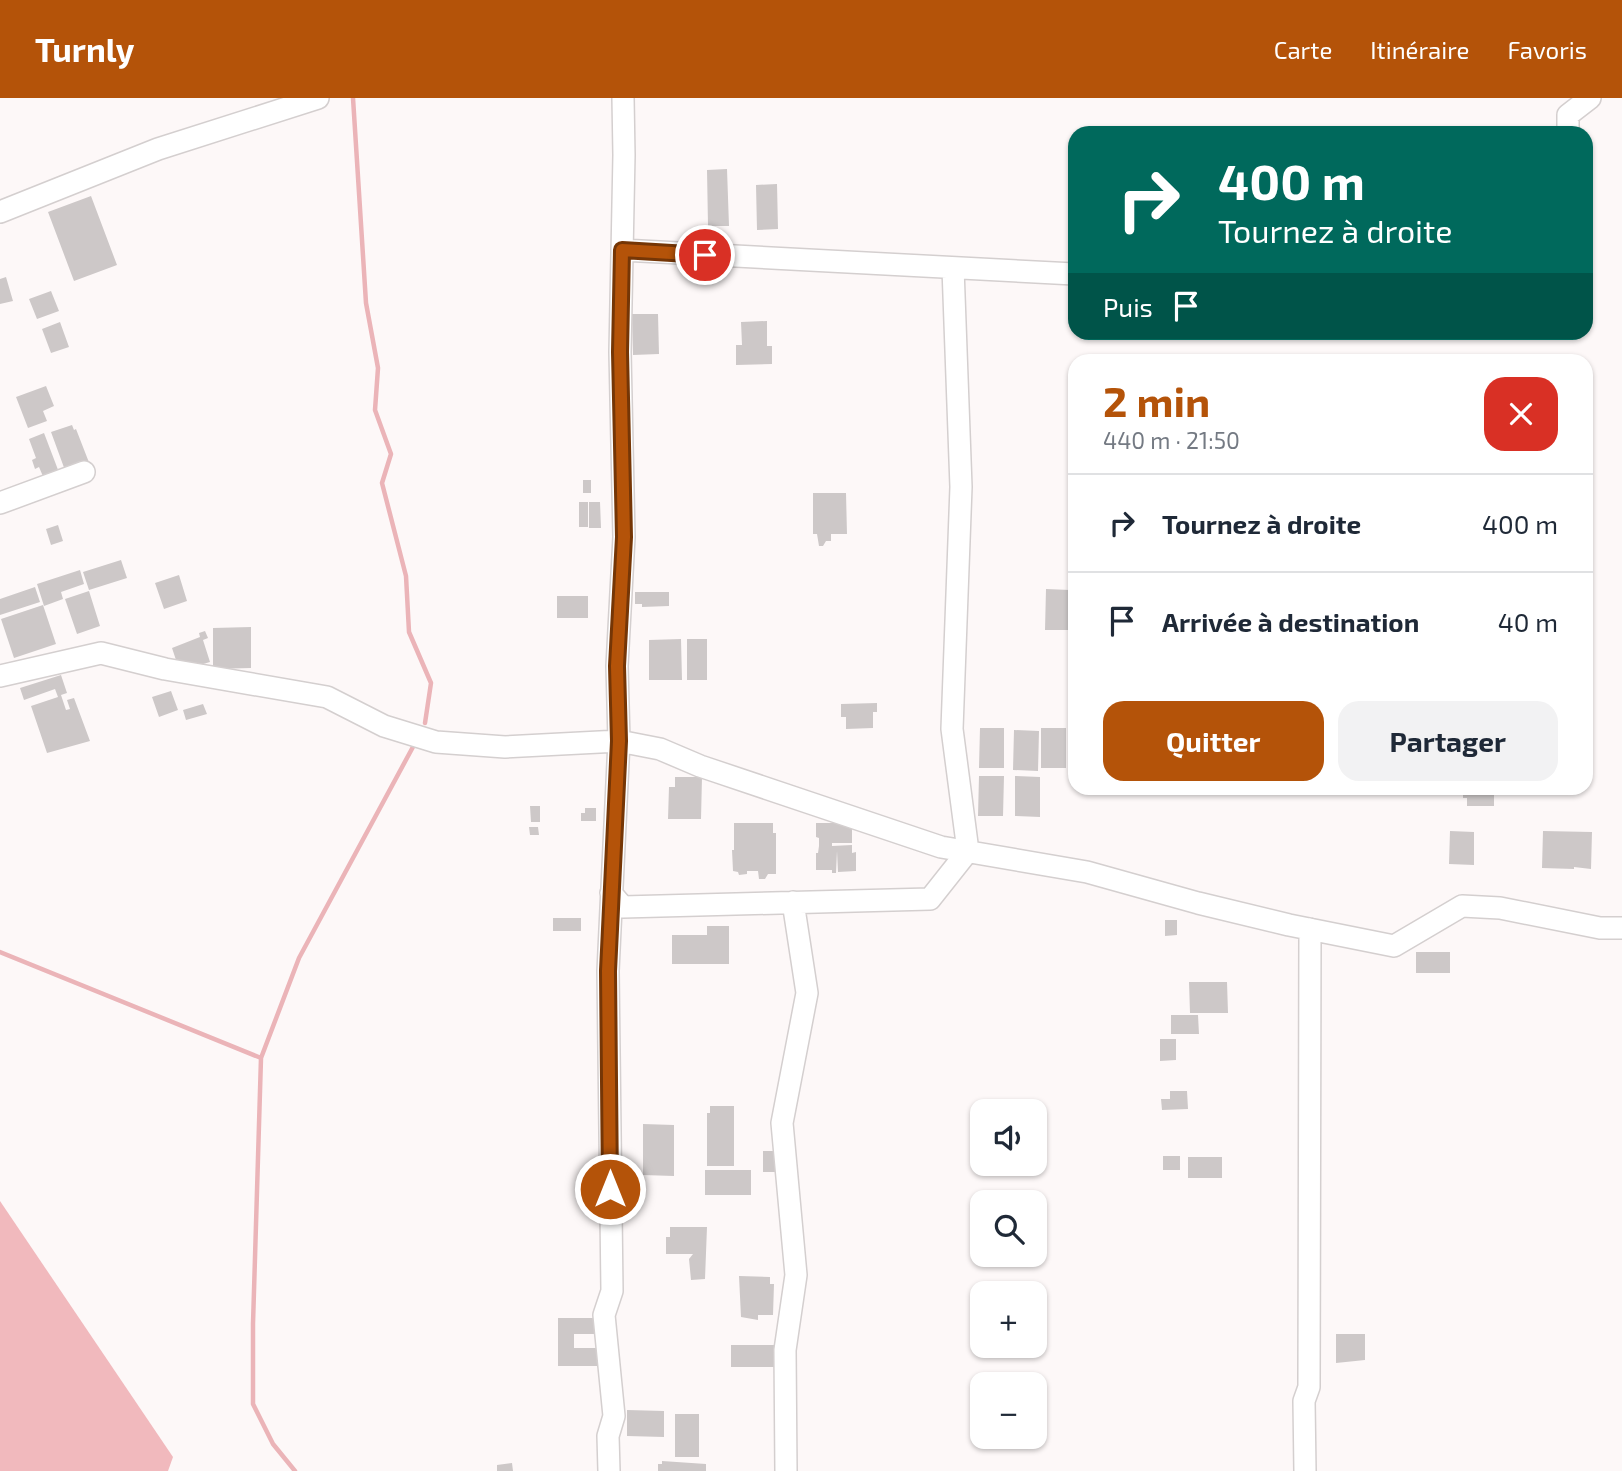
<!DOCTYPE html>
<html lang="fr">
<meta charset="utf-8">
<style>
:root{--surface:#fff;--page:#f2f2f3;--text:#1f2937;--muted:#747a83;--line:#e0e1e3;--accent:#b45309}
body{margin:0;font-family:"Exo 2",sans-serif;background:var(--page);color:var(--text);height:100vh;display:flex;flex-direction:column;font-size:26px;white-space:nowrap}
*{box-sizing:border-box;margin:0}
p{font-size:23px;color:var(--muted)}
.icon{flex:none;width:38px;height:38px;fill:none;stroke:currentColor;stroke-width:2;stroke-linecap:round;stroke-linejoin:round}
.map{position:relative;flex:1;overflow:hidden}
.sheet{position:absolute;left:1068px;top:256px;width:525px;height:441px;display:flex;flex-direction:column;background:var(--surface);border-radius:21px;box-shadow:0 2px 5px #0004}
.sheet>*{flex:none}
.guide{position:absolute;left:1068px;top:28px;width:525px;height:214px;border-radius:21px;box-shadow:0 2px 5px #0004;background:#00695c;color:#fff;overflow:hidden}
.fabs{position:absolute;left:970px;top:1001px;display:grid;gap:14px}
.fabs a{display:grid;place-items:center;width:77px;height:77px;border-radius:14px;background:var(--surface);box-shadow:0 2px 5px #0004;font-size:35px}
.pin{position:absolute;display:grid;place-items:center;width:60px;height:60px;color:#fff;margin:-30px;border:4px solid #fff;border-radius:50%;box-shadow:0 2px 7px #0007}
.me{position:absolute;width:77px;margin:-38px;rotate:0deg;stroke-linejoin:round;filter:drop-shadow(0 0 5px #0008)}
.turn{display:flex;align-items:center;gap:24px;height:147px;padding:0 35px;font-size:32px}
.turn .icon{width:91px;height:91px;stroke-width:2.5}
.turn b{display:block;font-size:49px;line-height:60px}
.then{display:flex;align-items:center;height:66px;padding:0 35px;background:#0003;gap:14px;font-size:26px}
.round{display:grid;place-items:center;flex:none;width:74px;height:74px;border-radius:21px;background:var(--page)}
.overview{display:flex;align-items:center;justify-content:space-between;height:119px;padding:0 35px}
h1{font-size:42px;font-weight:700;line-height:52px;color:var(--accent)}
.action{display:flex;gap:14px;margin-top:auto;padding:14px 35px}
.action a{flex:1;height:80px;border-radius:21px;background:var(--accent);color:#fff;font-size:28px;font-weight:700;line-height:80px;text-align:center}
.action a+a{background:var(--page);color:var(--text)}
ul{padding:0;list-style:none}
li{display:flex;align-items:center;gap:21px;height:98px;padding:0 35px;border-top:2px solid var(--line)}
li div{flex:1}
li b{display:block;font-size:26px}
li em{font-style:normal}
header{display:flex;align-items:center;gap:42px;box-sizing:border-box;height:98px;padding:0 35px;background:var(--accent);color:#fff}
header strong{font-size:33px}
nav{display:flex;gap:38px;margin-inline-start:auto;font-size:24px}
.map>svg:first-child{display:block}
.forest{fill:#f1b9bd}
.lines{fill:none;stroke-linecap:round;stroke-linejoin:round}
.stream{stroke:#ebb4b8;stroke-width:4.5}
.building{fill:#cdc8c8}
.minor-casing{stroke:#d4cfcf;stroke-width:24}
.minor{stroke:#fff;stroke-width:21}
.route-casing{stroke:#753606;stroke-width:18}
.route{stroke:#b45309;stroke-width:12}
</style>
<header>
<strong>Turnly</strong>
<nav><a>Carte</a><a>Itinéraire</a><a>Favoris</a></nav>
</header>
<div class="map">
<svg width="1622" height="1373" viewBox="0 0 1622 1373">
<rect width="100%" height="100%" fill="#fdf8f8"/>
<!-- forest -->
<path class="forest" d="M0 1103 173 1359 168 1373H0Z"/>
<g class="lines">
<!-- stream -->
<path class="stream" d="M353 0 366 205 378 270 375 312 391 356 382 385 406 478 409 534 431 585 425 625
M0 854 261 960
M295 1373 273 1346 253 1306V1226L261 960 299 860 414 647"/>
</g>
<!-- building -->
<path class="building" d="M727 71 729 128H708L707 72Z
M777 86 778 131 757 132 756 87Z
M91 98 117 167 74 183 48 114Z
M6 179 13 203 0 206V181Z
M51 193 59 213 37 221 29 201Z
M632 216H658L659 256 633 257Z
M767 223V248H772V266L736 267V247H742L741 224Z
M60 224 69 249 51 255 42 231Z
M46 288 54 308 43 313 47 323 28 330 16 299Z
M72 327 74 332 76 331 90 367 66 375 51 334Z
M44 335 60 377 45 383 39 369 35 371 32 362 36 360 29 341Z
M583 382H591V395H583Z
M813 395H846L847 436H831V443H826L823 448H819L817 436H813Z
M579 404H588V429H579Z
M589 404H600L601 430H589Z
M58 427 63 443 51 447 46 431Z
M121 462 127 480 89 492 83 474Z
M80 472 84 486 61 494 63 501 44 508 37 486Z
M179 477 187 503 164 511 155 485Z
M35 489 40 504 0 517V501Z
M1046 491 1070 492V532H1045Z
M89 493 100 528 77 536 65 501Z
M635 494H669V508L642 509V506H635Z
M557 498H588V520H557Z
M43 507 56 546 14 560 1 521Z
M251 529V570L213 571V530Z
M205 533 208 540 203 542 210 564 186 571 178 568 172 550 200 539 199 535Z
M681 541 682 582H649V542Z
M687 541H707V582H687Z
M61 577 67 595 61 597 66 612 70 611 67 602 74 600 90 643 47 655 31 608 58 599 55 591 24 602 20 590Z
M171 593 178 612 159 619 152 599Z
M877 605V614H873V630L846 631V619H841V606Z
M203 606 207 616 186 622 183 612Z
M980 630H1004V670H979Z
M1041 630H1066V670H1041Z
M1068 630H1074V670H1068Z
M1014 632 1039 633 1038 673 1013 672Z
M979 678H1004L1003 718H978Z
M1015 678 1040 679V719L1015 718Z
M675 679H702L701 721H668L669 689H675Z
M1463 690H1494V708H1467V700H1463Z
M530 708H540V724H531Z
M585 710H596V723H581V715H585Z
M734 725H773V735H776V776H768L765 781H759L758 773H747V776L739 777 738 774 733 773 732 752H734Z
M816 725H852V745H832V748L852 747V755L856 754V773L838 774 837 753 836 775H832V772H816V755H818L819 748V740L816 739Z
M529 729H538L539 737H530Z
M1450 733 1474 734V767L1449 766Z
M1543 733 1592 734 1591 771 1574 769V771L1542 770Z
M553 820H581V833H553Z
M1165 822H1177V837L1165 838Z
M707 828H729V866H672V837H707Z
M1416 854H1450V875H1416Z
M1189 884H1227L1228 915H1190Z
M1171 917H1198L1199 936H1171Z
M1160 941H1176V962L1160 963Z
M1170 993H1187L1188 1011 1162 1012 1161 1001H1170Z
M710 1008H734V1068H707V1015H710Z
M643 1026 674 1027V1078L643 1077Z
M763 1053H780L777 1074H763Z
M1163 1058H1180V1072H1163Z
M1188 1059H1222V1080H1188Z
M705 1072H751V1097H705Z
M670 1129H707L705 1181 691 1182 689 1161 693 1156H666V1139H670Z
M739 1178 770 1179V1186H774L773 1217H758V1222L741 1219Z
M558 1220H601V1236H574V1250H601V1268H558Z
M1336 1236H1365V1262L1336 1265Z
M731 1247H777V1269H731Z
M627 1312 664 1313V1339L627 1338Z
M675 1316H699V1359H675Z
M662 1363 706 1366V1373H658V1366H662Z
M512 1365 513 1373H497V1367Z"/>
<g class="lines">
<defs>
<path id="minor" d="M1568 35V17L1590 0
M0 114 158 51 318 0
M622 152 1074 176
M0 405 84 374
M0 578 101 555 165 571 327 599 384 628 436 644 505 649 619 643 660 651 700 668 941 749 1087 774 1198 805 1289 827 1394 848 1462 808 1500 810 1600 830H1622
M611 795 623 809 930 801 968 753 952 631 961 389 953 170
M609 1373 608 1338 614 1318 604 1217 612 1193 608 873 619 643 617 568 624 439 620 254 624 57 623 0
M786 1373 785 1252 796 1177 782 1025 807 895 793 804
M1305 1373 1304 1303 1309 1289 1310 831"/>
</defs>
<!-- minor casing -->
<use href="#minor" class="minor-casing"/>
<!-- minor -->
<use href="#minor" class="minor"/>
</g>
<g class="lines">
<defs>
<path id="route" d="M610 1091 608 873 619 643 617 568 624 439 620 254 622 152 705 157"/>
</defs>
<!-- route casing -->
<use href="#route" class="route-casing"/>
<!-- route -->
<use href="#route" class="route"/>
</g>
</svg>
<div class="fabs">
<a><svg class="icon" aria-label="sound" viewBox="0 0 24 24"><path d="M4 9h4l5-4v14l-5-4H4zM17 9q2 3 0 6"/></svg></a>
<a><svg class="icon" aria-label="search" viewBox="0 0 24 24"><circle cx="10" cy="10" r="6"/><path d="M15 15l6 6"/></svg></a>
<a>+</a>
<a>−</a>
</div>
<div class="pin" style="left:705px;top:157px;background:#d93025"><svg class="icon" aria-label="arrive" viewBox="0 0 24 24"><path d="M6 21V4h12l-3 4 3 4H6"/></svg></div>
<svg class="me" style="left:610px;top:1091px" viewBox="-20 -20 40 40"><circle r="17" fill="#b45309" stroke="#fff" stroke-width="3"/><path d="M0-11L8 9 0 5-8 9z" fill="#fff"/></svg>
<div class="guide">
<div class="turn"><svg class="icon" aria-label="right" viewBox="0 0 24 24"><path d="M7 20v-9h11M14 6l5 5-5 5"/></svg><div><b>400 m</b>Tournez à droite</div></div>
<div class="then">Puis<svg class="icon" aria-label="arrive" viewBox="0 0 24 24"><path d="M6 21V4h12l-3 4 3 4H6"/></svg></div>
</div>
<section class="sheet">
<div class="overview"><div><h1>2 min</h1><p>440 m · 21:50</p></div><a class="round" style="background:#d93025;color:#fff"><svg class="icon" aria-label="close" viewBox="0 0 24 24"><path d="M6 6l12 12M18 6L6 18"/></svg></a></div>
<ul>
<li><svg class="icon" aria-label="right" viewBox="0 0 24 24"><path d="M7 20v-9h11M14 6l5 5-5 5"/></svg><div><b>Tournez à droite</b></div><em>400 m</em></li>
<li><svg class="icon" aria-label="arrive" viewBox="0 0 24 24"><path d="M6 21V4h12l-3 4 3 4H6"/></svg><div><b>Arrivée à destination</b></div><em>40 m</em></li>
</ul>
<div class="action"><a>Quitter</a><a>Partager</a></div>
</section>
</div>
